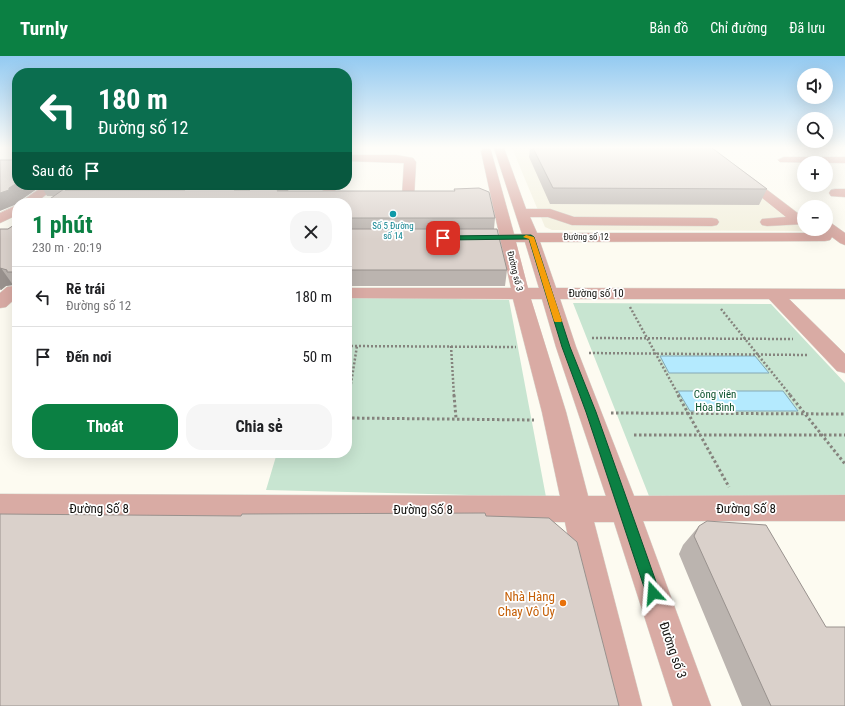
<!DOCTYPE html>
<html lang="vi">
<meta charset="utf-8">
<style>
:root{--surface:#fff;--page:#f6f6f6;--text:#202124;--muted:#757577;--line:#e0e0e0;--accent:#0b8043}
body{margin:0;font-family:"Roboto Condensed",sans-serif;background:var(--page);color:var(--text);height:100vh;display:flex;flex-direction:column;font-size:15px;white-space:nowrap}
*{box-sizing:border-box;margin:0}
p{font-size:13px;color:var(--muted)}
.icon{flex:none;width:22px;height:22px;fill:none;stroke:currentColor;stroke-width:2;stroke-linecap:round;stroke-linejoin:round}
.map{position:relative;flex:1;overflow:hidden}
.panel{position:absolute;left:12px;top:142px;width:340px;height:260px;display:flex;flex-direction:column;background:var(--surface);border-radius:16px;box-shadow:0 4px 16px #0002}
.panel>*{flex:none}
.hud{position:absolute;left:12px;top:12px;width:340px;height:122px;border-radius:16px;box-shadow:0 4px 16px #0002;background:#0b6e4f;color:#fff;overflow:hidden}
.buttons{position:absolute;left:797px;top:12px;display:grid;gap:8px}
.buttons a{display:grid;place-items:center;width:36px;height:36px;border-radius:50%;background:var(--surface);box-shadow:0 4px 16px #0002;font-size:20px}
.pin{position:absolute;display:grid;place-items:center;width:34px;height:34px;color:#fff;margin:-17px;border-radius:8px;box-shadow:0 2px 6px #0006}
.me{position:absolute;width:44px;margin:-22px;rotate:341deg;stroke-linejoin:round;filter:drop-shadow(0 0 3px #0008)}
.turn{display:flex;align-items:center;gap:14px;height:84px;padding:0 20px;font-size:18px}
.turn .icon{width:52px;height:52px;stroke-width:2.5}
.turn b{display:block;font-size:28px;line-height:34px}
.then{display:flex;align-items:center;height:38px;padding:0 20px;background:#0003;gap:8px;font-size:15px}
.round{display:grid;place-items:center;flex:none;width:42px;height:42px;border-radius:16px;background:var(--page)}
.overview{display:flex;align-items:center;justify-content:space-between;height:68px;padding:0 20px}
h1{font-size:24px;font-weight:700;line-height:30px;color:var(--accent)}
.action{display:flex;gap:8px;margin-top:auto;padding:8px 20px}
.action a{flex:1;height:46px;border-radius:16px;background:var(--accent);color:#fff;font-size:16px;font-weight:700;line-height:46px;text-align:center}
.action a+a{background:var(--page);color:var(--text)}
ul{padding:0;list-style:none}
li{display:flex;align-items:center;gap:12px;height:60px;padding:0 20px;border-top:1px solid var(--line)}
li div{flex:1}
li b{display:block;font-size:15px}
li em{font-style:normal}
header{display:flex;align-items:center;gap:24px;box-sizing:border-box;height:56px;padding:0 20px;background:var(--accent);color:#fff}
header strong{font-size:19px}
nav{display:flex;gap:22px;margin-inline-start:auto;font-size:14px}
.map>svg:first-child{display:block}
.built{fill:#f3f0de}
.green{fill:#c8e5d1}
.water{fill:#b4eafe;stroke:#84a9b6}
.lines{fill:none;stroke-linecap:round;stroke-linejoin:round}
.minor-casing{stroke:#d8d6cd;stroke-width:1}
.path-far1{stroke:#85837d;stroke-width:2.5;stroke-dasharray:2 2;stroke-linecap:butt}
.path{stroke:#85837d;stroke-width:3;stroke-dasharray:2.5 2.5;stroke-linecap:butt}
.minor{fill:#d9aba4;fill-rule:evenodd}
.wall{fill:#bbb4af}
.shaded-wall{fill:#99928e}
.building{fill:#dad1cb;stroke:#99928e}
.route{fill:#0b8043;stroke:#07532c}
.slow{fill:#f59e0b}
.culture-dot{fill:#0f9aa8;stroke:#fff;stroke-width:1.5}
.food-dot{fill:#e8710a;stroke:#fff;stroke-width:1.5}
.labels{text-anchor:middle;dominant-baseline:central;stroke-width:3.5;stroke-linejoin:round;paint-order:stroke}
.far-culture-label{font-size:9px;fill:#0d838f;stroke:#fff}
.far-street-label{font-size:9px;fill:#13120f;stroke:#fff}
.street-label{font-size:11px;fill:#13120f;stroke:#fff}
.park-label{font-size:11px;fill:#0b522d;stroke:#fff}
.near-street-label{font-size:13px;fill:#13120f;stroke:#fff}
.near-food-label{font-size:13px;fill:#c56008;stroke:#fff;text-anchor:end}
</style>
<header>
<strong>Turnly</strong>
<nav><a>Bản đồ</a><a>Chỉ đường</a><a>Đã lưu</a></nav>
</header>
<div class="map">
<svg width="845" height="650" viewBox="0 0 845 650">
<rect width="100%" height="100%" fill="#fdfbf1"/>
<!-- built -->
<path class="built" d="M512 92H712L804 161V173H820L823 175 552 174 545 171Z"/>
<!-- green -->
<path class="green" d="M347 241 509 244 546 441 266 434 277 397H347Z
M573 247 771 248 845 327V442L649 440Z"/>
<!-- water -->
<path class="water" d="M660 300H755L769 317H669Z
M678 335H783L798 355H690Z"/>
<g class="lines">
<defs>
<path id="minor" d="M484 92 490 93 491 95 514 178H522L494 92H504L526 153H550L574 161 712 162 717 163 719 166 717 169 712 170 572 169 548 161H530L537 177H826L821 173H826V166L831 167 845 177V189L840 187 832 181 830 184 825 185 540 186 556 232 845 233V243H789L845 298V317L837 315 769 243H560L576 291 634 440 845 439V465H643L711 650H673L614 466H594L642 650H604L565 466 0 464V438L560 440 542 356 513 243 347 242V232H511L481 95ZM516 186H525L539 232H528ZM531 243H542L556 291 606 440H588L566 356Z
M700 92H712L804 162V168L767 170 762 169 760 166 762 163 786 161Z
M347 99H396L413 102 416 106 414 141 413 144H403L402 141 404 107 347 105Z
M784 101H845V107L780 106 778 104Z
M45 129H59L35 147H19Z
M325 129H337L332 144H322L321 141Z
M835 133H845V141L831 140 829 137 831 134Z
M17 149V159L0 167V157Z
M13 230 17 231V241L6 251 0 252V237L7 231Z"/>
</defs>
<!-- minor casing -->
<use href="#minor" class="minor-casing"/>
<!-- path-far1 -->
<path class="path-far1" d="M630 251 679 340
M721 253 791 340
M592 282 793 283
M347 290 516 291
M451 290 454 340
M589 297 808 299
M349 340 357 290"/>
<!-- path -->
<path class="path" d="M454 339 456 362
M678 339 729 431
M790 339 845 408
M347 351 349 339
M611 357 845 358
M347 362 534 364
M634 379H845"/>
<!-- minor -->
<use href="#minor" class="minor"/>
</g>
<!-- wall -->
<path class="wall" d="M530 92H712L767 133 759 149 550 148 529 101Z
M17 129H246L247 133 246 134 289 133 288 135H454V133L495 162 494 173 507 214 505 230H347V147L47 140 41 130 18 146Z
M17 167V231L16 230 13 229 6 230 1 234H0V173H8Z
M166 397H244L243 400H168Z
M699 470 826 571 845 650H742L679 498 683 489Z"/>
<!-- shaded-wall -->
<path class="shaded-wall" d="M17 127V129H40L41 130 18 146V147H17V148L0 155V137Z
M235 129H246L247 133 237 146 233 132Z
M281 129H289V133L281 147 277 135Z
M0 212H1L13 229 6 230 1 234 0 232Z"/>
<!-- building -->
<path class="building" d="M533 92H712L767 133 553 132Z
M0 104H17V127L9 132V134L0 137Z
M188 129H235L233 132 234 134H250L253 129H281L277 135H455L454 133 479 132 489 136 495 162H347V147H44L64 133 65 134H185Z
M17 167V216H7V214L0 212V173H8Z
M347 173H497L507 214H347Z
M485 457 486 460 549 462 577 486 619 650H0V458L241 460 242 458Z
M707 465 766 469 826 571H845V650H771L694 480 699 470Z"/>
<!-- sky -->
<linearGradient id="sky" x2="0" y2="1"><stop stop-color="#93caf1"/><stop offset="0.5" stop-color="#fefdf9"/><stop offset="1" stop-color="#fefdf9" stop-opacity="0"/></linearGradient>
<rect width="845" height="183" fill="url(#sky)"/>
<!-- route -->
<path class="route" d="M531 179 534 181 570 291 596 356 660 537 658 541 653 543 648 541 646 537 586 356 562 291 529 183 443 184 440 182 443 180Z"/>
<!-- slow -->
<path class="slow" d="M526 179 534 181 562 265 561 266H555L554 265 529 183 523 181Z"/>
<!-- markers -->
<circle class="culture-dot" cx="393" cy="158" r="4"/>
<circle class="food-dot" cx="563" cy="547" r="4"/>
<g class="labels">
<!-- far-culture labels -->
<g class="far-culture-label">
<text x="393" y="170">Số 5 Đường<tspan x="393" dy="10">số 14</tspan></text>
</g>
<!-- far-street labels -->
<g class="far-street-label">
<text x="586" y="181">Đường số 12</text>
<text transform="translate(515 215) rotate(76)">Đường số 3</text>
</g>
<!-- street labels -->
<g class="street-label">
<text x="596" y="237">Đường số 10</text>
</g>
<!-- park labels -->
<g class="park-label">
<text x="715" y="338">Công viên<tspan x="715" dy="13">Hòa Bình</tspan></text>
</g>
<!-- near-street labels -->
<g class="near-street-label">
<text x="99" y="452">Đường Số 8</text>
<text x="746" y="452">Đường Số 8</text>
<text x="423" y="453">Đường Số 8</text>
<text transform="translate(673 594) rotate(71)">Đường số 3</text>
</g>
<!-- near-food labels -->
<g class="near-food-label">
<text x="555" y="540">Nhà Hàng<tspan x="555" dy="15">Chay Vô Úy</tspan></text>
</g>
</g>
</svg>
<div class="buttons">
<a><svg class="icon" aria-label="sound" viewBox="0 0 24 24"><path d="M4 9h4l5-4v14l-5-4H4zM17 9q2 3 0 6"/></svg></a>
<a><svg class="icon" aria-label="search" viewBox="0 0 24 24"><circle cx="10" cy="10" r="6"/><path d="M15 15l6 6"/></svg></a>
<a>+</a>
<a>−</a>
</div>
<div class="pin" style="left:443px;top:182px;background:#d93025"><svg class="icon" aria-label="arrive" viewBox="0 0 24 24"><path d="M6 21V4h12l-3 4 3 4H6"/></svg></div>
<svg class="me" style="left:653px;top:537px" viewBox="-20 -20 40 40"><path d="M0-17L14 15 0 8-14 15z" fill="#0b8043" stroke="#fff" stroke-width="4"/></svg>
<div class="hud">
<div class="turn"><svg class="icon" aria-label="left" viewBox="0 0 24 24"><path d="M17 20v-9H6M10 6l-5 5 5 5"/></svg><div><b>180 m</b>Đường số 12</div></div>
<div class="then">Sau đó<svg class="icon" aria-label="arrive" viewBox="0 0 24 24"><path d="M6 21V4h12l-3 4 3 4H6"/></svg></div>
</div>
<section class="panel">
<div class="overview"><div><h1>1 phút</h1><p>230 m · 20:19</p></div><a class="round"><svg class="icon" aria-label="close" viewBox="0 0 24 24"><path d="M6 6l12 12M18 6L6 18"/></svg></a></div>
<ul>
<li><svg class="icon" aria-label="left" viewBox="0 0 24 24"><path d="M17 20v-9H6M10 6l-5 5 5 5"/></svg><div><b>Rẽ trái</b><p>Đường số 12</p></div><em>180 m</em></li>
<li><svg class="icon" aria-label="arrive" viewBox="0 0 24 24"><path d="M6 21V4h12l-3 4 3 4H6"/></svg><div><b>Đến nơi</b></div><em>50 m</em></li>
</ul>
<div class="action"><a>Thoát</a><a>Chia sẻ</a></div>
</section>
</div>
